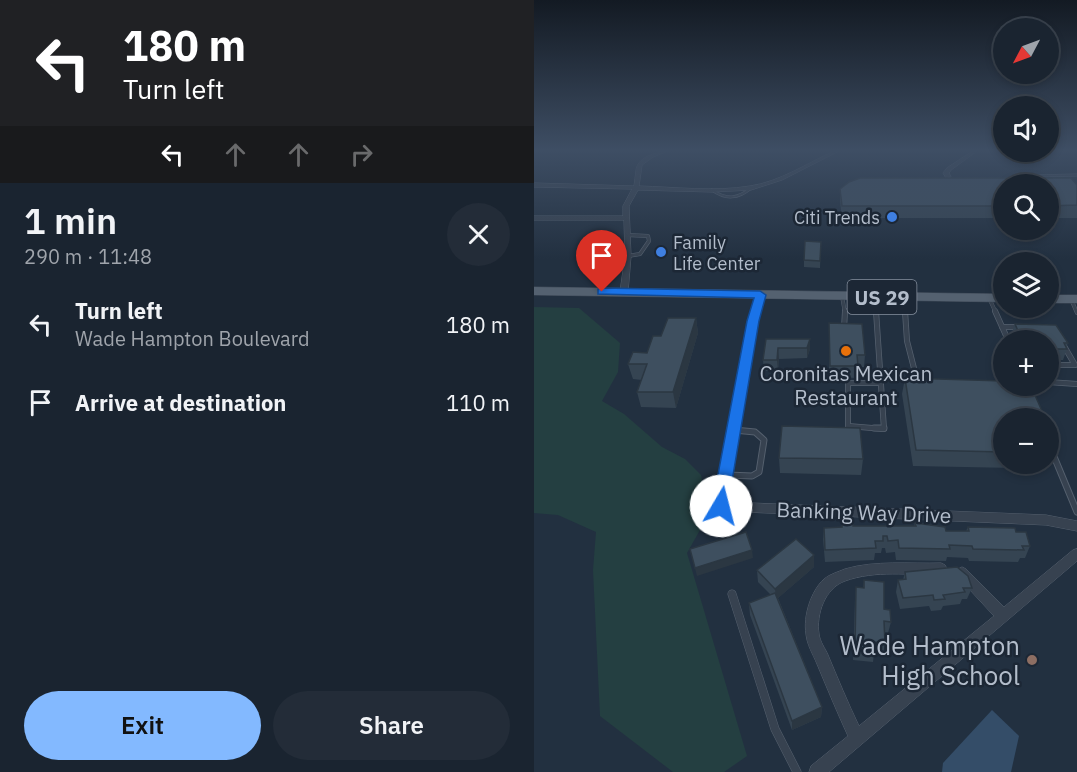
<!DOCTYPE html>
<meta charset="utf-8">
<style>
:root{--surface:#1a2430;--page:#232c38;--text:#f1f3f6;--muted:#9fa4ab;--line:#38414c;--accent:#83b9ff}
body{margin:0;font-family:"IBM Plex Sans",sans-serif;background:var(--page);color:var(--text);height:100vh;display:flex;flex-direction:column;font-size:22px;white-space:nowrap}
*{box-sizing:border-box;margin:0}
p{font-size:20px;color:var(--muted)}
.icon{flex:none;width:33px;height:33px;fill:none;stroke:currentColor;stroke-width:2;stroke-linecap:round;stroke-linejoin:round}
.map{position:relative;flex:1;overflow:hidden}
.side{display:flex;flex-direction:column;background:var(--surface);width:534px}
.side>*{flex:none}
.guide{background:#202124;color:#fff;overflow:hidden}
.needle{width:39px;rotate:229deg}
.buttons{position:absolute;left:459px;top:18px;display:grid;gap:12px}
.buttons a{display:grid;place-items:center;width:66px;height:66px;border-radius:50%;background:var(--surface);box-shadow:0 3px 9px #0003,0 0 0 2px var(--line);font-size:30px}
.pin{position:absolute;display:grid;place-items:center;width:51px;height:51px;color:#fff;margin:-62px -26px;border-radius:50% 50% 50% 0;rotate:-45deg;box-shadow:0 0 6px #0007}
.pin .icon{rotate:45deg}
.me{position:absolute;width:66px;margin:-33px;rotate:8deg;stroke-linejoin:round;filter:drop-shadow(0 0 4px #0008)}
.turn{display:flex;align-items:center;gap:21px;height:126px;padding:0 24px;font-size:27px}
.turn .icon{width:78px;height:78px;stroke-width:2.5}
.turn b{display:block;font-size:42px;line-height:51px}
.lanes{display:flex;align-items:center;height:57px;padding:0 24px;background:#0003;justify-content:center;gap:30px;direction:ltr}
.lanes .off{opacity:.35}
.round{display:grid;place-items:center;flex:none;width:63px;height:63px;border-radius:32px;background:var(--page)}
.headline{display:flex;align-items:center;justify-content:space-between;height:102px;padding:0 24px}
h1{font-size:36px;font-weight:600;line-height:45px}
.action{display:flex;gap:12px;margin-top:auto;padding:12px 24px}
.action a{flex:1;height:69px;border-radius:36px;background:var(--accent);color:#111;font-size:24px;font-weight:600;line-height:69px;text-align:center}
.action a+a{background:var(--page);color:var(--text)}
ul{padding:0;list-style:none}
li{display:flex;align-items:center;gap:18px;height:78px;padding:0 24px}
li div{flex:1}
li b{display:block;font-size:22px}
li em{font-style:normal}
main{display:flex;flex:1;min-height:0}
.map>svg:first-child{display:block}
.green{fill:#243f41}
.water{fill:#344d68}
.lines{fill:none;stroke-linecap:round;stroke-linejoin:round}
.service-far4-casing{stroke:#55606e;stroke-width:3}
.service-far3-casing{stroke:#55606e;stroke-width:4}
.service-far2-casing{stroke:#55606e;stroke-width:6}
.service-far1-casing{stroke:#55606e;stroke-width:7}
.service-casing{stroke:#55606e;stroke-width:9}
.minor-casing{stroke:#55606e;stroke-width:1}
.primary-casing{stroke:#404b59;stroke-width:1}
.service-far4{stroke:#374250;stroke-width:2}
.service-far3{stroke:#374250;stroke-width:3}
.service-far2{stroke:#374250;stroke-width:4.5}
.service-far1{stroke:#374250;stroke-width:5}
.service{stroke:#374250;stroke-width:8}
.minor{fill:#374250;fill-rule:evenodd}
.primary{fill:#546170;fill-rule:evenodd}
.wall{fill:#354452}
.shaded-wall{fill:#2b3742}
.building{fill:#3e4f5f;stroke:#2b3742;stroke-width:1.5}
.route{fill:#1a73e8;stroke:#114b97;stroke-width:1.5}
.shop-dot{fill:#3f7fe0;stroke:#1c2735;stroke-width:2}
.food-dot{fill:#e8710a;stroke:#1c2735;stroke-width:2}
.education-dot{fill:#8d6e63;stroke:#1c2735;stroke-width:2}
.labels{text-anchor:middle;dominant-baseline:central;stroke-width:5;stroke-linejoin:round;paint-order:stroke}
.far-poi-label{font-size:18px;fill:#b3bdcb;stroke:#1c2735;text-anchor:end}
.shield{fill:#1c2735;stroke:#86909e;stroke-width:1.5}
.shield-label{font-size:20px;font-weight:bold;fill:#b3bdcb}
.poi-label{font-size:21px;fill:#b3bdcb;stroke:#1c2735}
.street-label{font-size:21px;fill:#b3bdcb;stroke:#1c2735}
.near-poi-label{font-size:26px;fill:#b3bdcb;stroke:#1c2735;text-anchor:end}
</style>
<main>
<section class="side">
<div class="guide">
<div class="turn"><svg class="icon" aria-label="left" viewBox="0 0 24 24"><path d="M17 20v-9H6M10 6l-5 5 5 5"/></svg><div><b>180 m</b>Turn left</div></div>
<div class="lanes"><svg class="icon" aria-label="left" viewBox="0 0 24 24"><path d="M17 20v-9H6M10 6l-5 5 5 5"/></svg><svg class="icon off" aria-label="ahead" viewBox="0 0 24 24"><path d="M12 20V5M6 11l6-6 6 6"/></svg><svg class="icon off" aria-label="ahead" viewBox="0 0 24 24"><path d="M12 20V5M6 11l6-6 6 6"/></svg><svg class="icon off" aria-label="right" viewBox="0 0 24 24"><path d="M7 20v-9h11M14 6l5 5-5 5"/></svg></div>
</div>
<div class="headline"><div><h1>1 min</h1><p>290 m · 11:48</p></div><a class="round"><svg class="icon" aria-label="close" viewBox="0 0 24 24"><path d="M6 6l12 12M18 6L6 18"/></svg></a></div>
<ul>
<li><svg class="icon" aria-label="left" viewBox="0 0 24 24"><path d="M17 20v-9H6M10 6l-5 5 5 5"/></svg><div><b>Turn left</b><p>Wade Hampton Boulevard</p></div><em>180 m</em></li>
<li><svg class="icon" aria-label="arrive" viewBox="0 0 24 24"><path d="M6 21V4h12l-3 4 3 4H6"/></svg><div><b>Arrive at destination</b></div><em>110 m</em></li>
</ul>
<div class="action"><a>Exit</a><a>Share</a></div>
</section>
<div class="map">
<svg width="543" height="772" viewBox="0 0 543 772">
<rect width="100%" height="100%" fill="#223040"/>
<!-- green -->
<path class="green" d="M0 307 45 308 86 343 84 372 68 401 90 414 128 447 151 459 167 475 175 514 153 553 213 756 190 772H139L66 716 59 570 62 532 24 515 0 513Z"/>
<!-- water -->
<path class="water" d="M458 710 485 736 477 772H408L409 763Z"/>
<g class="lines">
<defs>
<path id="service-far4" d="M503 179 498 176 543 175
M178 190C192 200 204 199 217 188"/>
<path id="service-far3" d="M93 235 114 236 115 241 106 254 94 256
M308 296 311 313
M341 296 342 313
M370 297 371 313
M455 298 462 313
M537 299 543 313"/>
<path id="service-far2" d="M342 311 350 429 314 426V383H346
M371 311 373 341 384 384
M461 311 474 340
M468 327H485
M310 329 311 311
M514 365H541L530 346
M514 382 543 384"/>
<path id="service-far1" d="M340 428H350
M514 442 543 512
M194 475 218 476 225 472 230 440 221 432 200 430"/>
<path id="service" d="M198 594 241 729 263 772"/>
<path id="minor" d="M129 151H134L119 157 108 165 105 186C141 187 181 192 216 186 245 182 274 163 300 151H305L248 180 217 190 178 192 104 190 95 206 97 256 94 292 90 294H87L86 292 91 256 90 220H0V216H89V206L98 189 0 187V183L100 186C101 181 101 176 102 171 103 158 118 154 129 151Z
M439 151H443L417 170 415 173 417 177 412 178 409 173 413 168Z
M223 293H226L230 295 223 321 193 502 512 515 543 521V531L512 525 187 511 183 509 181 506 215 321Z
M543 549V561L295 772H275L277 766 314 736C303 712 293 688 283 664 279 654 273 645 272 634 269 616 277 591 290 579 296 574 304 572 311 569 341 560 376 564 407 563L411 565 413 569 411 573 407 575C376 575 341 570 311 581 291 588 282 614 285 634 286 642 291 648 294 655 304 679 314 703 325 726L460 616 424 577 422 573 424 569 428 567 432 569 470 607 539 550Z"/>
<path id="primary" d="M0 287 470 294V302L0 295Z
M514 295H543V303H514Z"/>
</defs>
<!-- service-far4 casing -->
<use href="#service-far4" class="service-far4-casing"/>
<!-- service-far3 casing -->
<use href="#service-far3" class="service-far3-casing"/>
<!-- service-far2 casing -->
<use href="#service-far2" class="service-far2-casing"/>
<!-- service-far1 casing -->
<use href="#service-far1" class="service-far1-casing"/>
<!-- service casing -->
<use href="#service" class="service-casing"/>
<!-- minor casing -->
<use href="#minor" class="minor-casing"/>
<!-- primary casing -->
<use href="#primary" class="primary-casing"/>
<!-- service-far4 -->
<use href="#service-far4" class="service-far4"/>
<!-- service-far3 -->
<use href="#service-far3" class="service-far3"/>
<!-- service-far2 -->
<use href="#service-far2" class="service-far2"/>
<!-- service-far1 -->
<use href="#service-far1" class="service-far1"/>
<!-- service -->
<use href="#service" class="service"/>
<!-- minor -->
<use href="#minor" class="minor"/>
<!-- primary -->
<use href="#primary" class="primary"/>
</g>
<!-- wall -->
<path class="wall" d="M326 178H537L543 185V218H514V184H470V218H308L306 201V189L315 182Z
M287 242 286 268 270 267V260Z
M162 318 164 333 142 408 107 407 103 392 108 380 99 379 94 364 113 353 127 336Z
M295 323 331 355 330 367H324L323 378 295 377Z
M481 324 534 343 532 347 533 349 529 360H516L514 357V340H480L477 335Z
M232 339H276V349L273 358 245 359 244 371H230L229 360Z
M371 378 470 418V464H483L481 468 379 466 368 394Z
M245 458 329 459 327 475 246 473Z
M381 523 412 531H432L434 527 482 532 496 546 491 558H486L484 562 435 561 434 558 413 557 412 561 362 560 361 552 352 553 351 548H348L347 553H341L340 560 291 562 289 539 290 528 308 527V524L319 526H380Z
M280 555V567L244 598 288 707 287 717 258 730 216 615 215 603 237 595 224 582 223 570Z
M371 572 438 588 433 599H428L426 604 409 606 407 610 397 611 395 606 366 609 362 592 364 580H369Z
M330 580 350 609 357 622 354 633 351 632V643L349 654 340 653 339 662 319 660 321 598 322 587 329 588Z"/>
<!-- shaded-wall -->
<path class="shaded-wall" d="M162 318 164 333 142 408 139 392Z
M276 339V349L273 358V348Z
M244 348 245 359 244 371 243 360Z
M218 550 219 558 163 576 161 568Z
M280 555V567L242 600 241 589Z
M288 707 287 717 258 730V721Z"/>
<!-- building -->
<path class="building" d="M326 178H537L543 185V205L514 206V184H470V206H308L306 189 315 182Z
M271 241 287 242 286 261 270 260Z
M134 318H162L139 392H103L113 364H94L99 352 113 353 119 336H127Z
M295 323 328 324 331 355H323L324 366H296Z
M481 324 522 325 534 343H530L533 349H520L518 343H514V340H488Z
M232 339H276L273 348H244L243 360H229Z
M371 378 470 381V386H497L511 418H470V452L382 450Z
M248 426 326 428 329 459 245 458Z
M319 523V526H382L381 523 411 527 412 531H435L434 527 481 528 482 532H492L496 546H488L490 550 439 549 438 546 415 545 416 549 365 548 364 540 354 541 353 536H349V541H341L342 548 291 550 290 528 308 527V524Z
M212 532 218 550 161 568 156 549Z
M262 539 280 555 241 589 223 570Z
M423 567 434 576 438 588H429L431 592 409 595 411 599 400 600 399 595 369 598 364 580 372 579 371 572Z
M330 580 350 582V609L356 610 357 622 350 621 351 643 341 642V651L321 649 322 587 330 588Z
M241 593 288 707 258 721 215 603Z"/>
<!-- sky -->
<linearGradient id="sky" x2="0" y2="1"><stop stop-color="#131a23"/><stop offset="0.58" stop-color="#3e4e64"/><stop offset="1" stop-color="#3e4e64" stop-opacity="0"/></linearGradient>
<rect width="543" height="259" fill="url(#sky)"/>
<!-- route -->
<path class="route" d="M68 288 226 291 232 295 225 321 193 511 187 513 181 511 178 506 213 321 220 298 64 294V289Z"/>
<!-- markers -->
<g class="shop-dot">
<circle cx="358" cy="217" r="6"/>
<circle cx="127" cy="252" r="6"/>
</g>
<circle class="food-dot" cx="312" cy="351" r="6"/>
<circle class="education-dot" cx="498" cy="660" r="6"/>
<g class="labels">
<!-- far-poi labels -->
<g class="far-poi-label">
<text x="346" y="217">Citi Trends</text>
<text x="139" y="242" text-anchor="start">Family<tspan x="139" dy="21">Life Center</tspan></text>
</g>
<!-- shield labels -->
<rect class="shield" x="313.5" y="280" width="69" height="34" rx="4.5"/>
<g class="shield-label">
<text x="348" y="297">US 29</text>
</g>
<!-- poi labels -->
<g class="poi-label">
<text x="312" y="373">Coronitas Mexican<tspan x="312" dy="24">Restaurant</tspan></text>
</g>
<!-- street labels -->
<g class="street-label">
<text transform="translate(330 512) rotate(2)">Banking Way Drive</text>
</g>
<!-- near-poi labels -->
<g class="near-poi-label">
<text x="486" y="645">Wade Hampton<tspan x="486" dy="30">High School</tspan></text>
</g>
</g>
</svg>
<div class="buttons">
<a><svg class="needle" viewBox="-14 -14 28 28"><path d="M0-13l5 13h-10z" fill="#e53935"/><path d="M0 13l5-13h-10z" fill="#9fa4ab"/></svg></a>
<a><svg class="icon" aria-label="sound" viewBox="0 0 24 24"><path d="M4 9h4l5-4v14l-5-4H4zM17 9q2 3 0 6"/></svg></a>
<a><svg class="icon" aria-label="search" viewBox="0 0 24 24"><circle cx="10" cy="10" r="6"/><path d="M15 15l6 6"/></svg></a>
<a><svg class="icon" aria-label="layers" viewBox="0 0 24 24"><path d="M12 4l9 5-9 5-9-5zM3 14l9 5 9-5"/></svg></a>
<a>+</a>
<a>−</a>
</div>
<div class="pin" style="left:68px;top:292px;background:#d93025"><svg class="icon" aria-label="arrive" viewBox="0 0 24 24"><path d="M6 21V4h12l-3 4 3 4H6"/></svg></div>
<svg class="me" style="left:187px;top:506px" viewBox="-20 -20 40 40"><circle r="19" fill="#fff"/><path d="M0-13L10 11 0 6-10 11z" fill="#1a73e8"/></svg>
</div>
</main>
